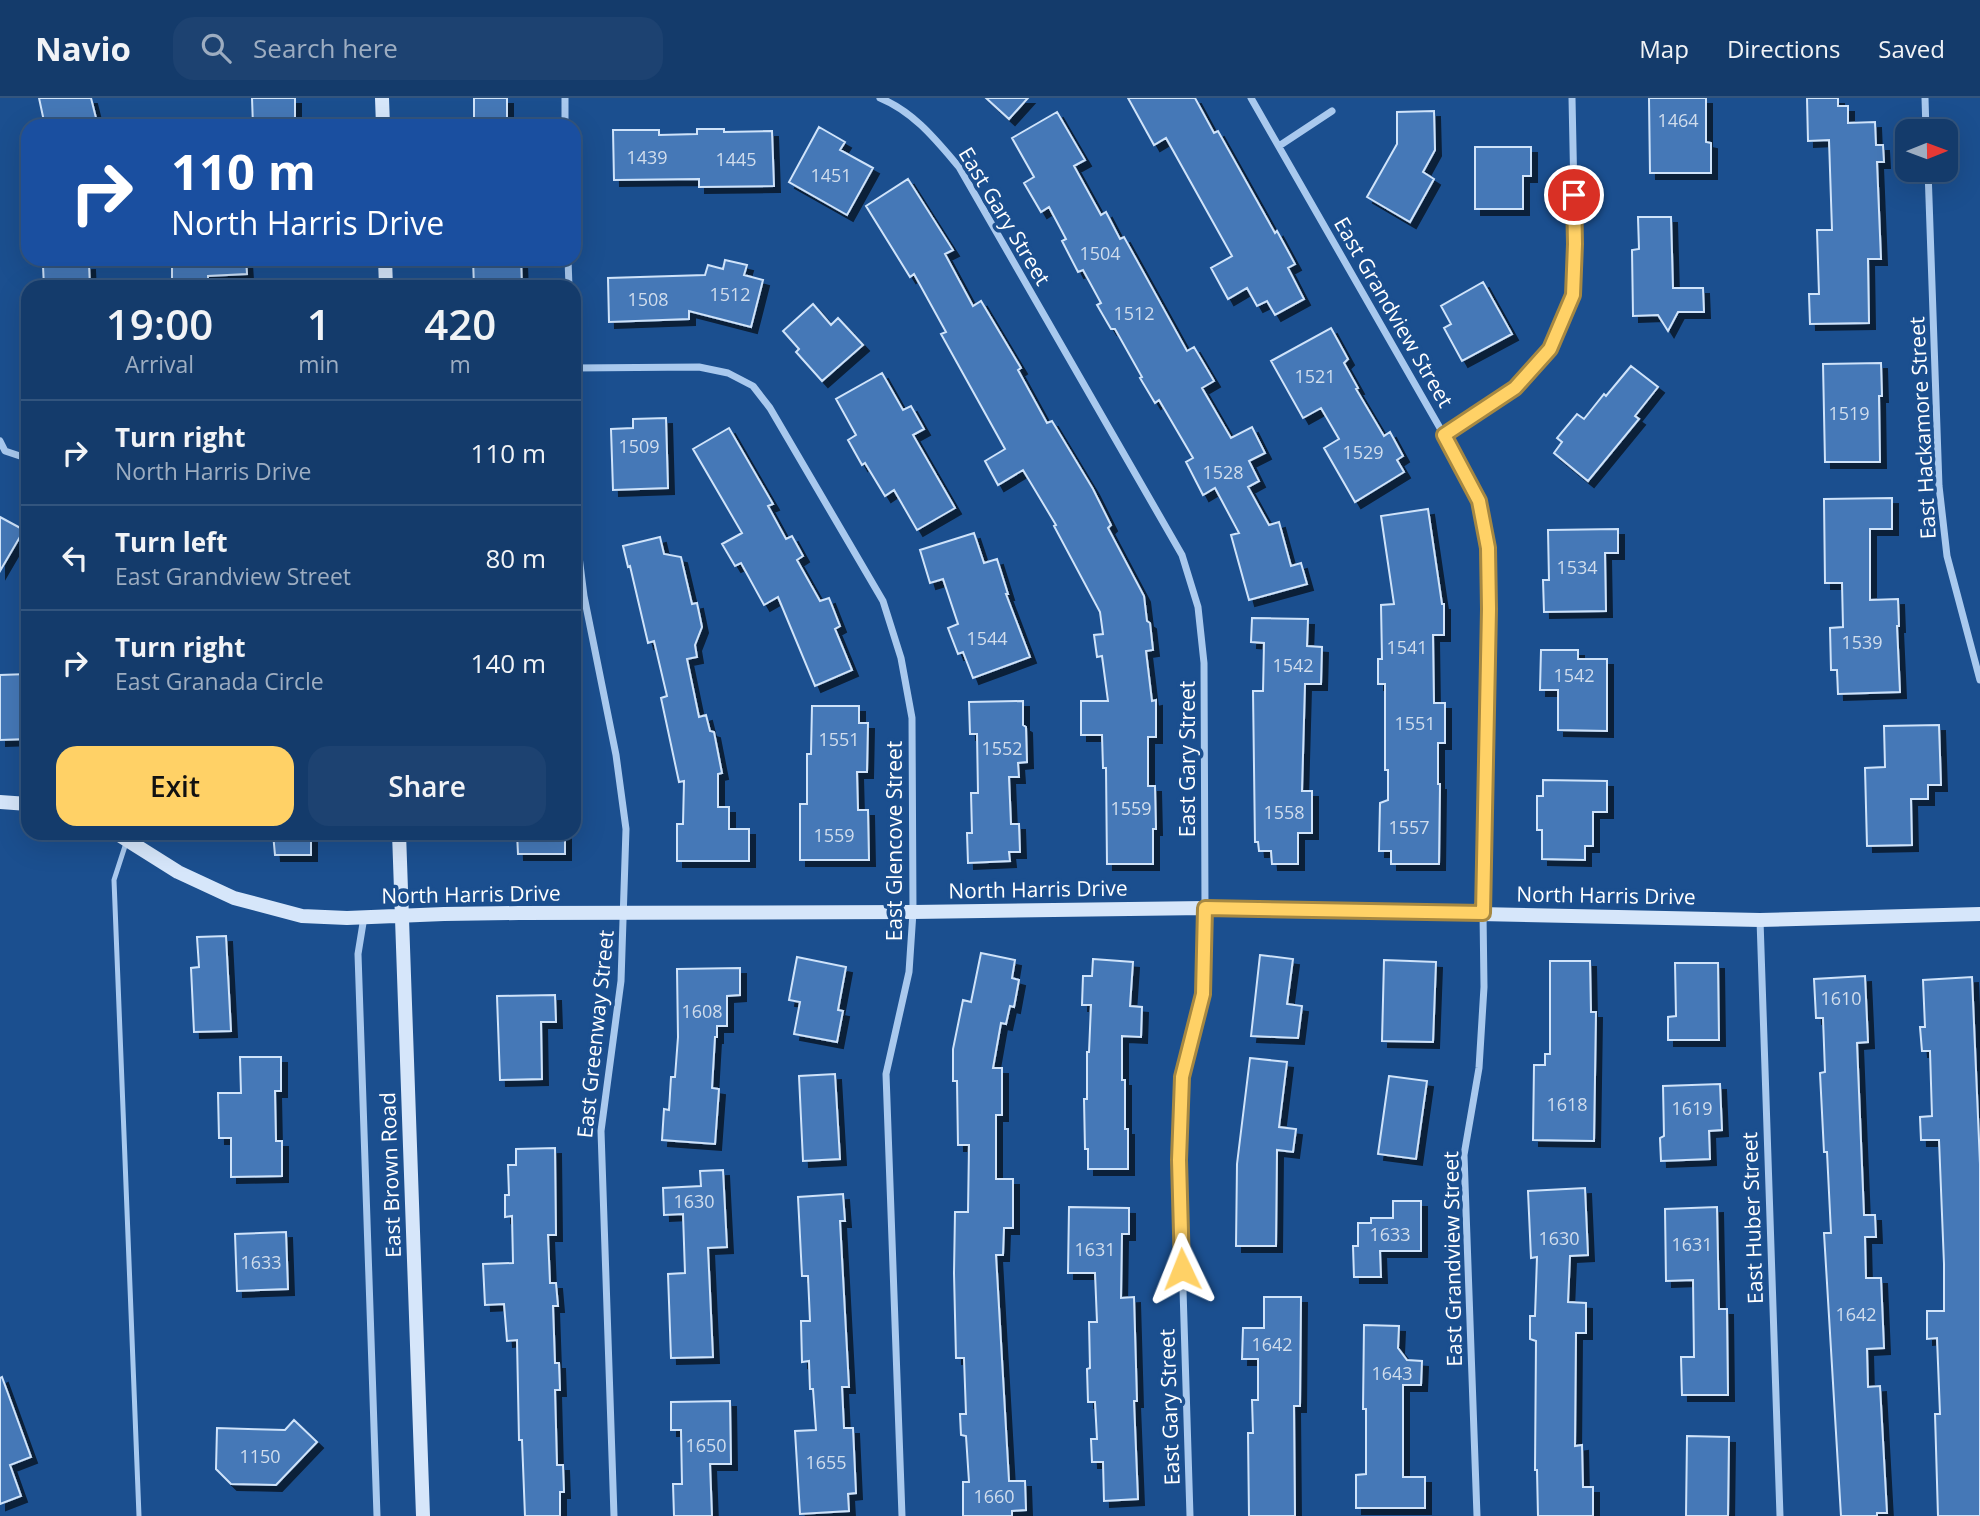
<!DOCTYPE html>
<style>
:root{--surface:#143b6b;--page:#1d4271;--text:#f1f3f6;--muted:#9dadc1;--line:#33557e;--accent:#ffd166}
body{margin:0;font-family:"Open Sans",sans-serif;background:var(--page);color:var(--text);height:100vh;display:flex;flex-direction:column;font-size:26px;white-space:nowrap}
*{box-sizing:border-box;margin:0}
p{font-size:23px;color:var(--muted)}
.icon{flex:none;width:38px;height:38px;fill:none;stroke:currentColor;stroke-width:2;stroke-linecap:round;stroke-linejoin:round}
.map{position:relative;flex:1;overflow:hidden}
.side{position:absolute;left:21px;top:182px;width:560px;height:560px;display:flex;flex-direction:column;background:var(--surface);border-radius:21px;box-shadow:0 7px 28px #0002,0 0 0 2px var(--line)}
.side>*{flex:none}
.top-card{position:absolute;left:21px;top:21px;width:560px;height:147px;border-radius:21px;box-shadow:0 7px 28px #0002,0 0 0 2px var(--line);background:#1a4fa0;color:#fff;overflow:hidden}
.needle{width:46px;rotate:89deg}
.tools{position:absolute;left:1895px;top:21px;display:grid;gap:14px}
.tools a{display:grid;place-items:center;width:63px;height:63px;border-radius:14px;background:var(--surface);box-shadow:0 7px 28px #0002,0 0 0 2px var(--line);font-size:35px}
.pin{position:absolute;display:grid;place-items:center;width:60px;height:60px;color:#fff;margin:-30px;border:4px solid #fff;border-radius:50%;box-shadow:0 2px 7px #0007}
.me{position:absolute;width:77px;margin:-38px;rotate:358deg;stroke-linejoin:round;filter:drop-shadow(0 0 5px #0008)}
.turn{display:flex;align-items:center;gap:24px;height:147px;padding:0 35px;font-size:32px}
.turn .icon{width:91px;height:91px;stroke-width:2.5}
.turn b{display:block;font-size:49px;line-height:60px}
.eta{display:flex;justify-content:space-evenly;align-items:center;height:119px;text-align:center}
.eta b{font-size:42px;font-weight:600;line-height:49px}
.cta{display:flex;gap:14px;margin-top:auto;padding:14px 35px}
.cta a{flex:1;height:80px;border-radius:21px;background:var(--accent);color:#111;font-size:28px;font-weight:600;line-height:80px;text-align:center}
.cta a+a{background:var(--page);color:var(--text)}
ul{padding:0;list-style:none}
li{display:flex;align-items:center;gap:21px;height:105px;padding:0 35px;border-top:2px solid var(--line)}
li div{flex:1}
li b{display:block;font-size:26px}
li em{font-style:normal}
header{display:flex;align-items:center;gap:42px;box-sizing:border-box;height:98px;padding:0 35px;background:var(--surface);border-bottom:2px solid var(--line)}
header strong{font-size:33px}
nav{display:flex;gap:38px;margin-inline-start:auto;font-size:24px}
.search{width:490px;height:63px;background:var(--page);display:flex;align-items:center;gap:18px;box-sizing:border-box;padding:0 24px;border-radius:21px;color:var(--muted);font-size:26px}
.map>svg:first-child{display:block}
.building{fill:#4478b7;stroke:#cfe3fa;stroke-width:2;filter:url(#shadow)}
.lines{fill:none;stroke-linecap:round;stroke-linejoin:round}
.lane{stroke:#a9c9ee;stroke-width:5}
.street{stroke:#a9c9ee;stroke-width:7}
.secondary{stroke:#d6e6fa;stroke-width:14}
.route-casing{stroke:#a68842;stroke-width:18}
.route{stroke:#ffd166;stroke-width:12}
.labels{text-anchor:middle;dominant-baseline:central;stroke-width:7;stroke-linejoin:round;paint-order:stroke}
.number-label{font-size:18px;fill:#d0dded}
.street-label{font-size:21px;fill:#fff;stroke:#1b4f8f}
</style>
<header>
<strong>Navio</strong>
<div class="search"><svg class="icon" aria-label="search" viewBox="0 0 24 24"><circle cx="10" cy="10" r="6"/><path d="M15 15l6 6"/></svg>Search here</div>
<nav><a>Map</a><a>Directions</a><a>Saved</a></nav>
</header>
<div class="map">
<svg width="1980" height="1418" viewBox="0 0 1980 1418">
<defs>
<filter id="shadow"><feDropShadow dx="6" dy="6" stdDeviation="0" flood-color="#0009"/></filter>
</defs>
<rect width="100%" height="100%" fill="#1b4f8f"/>
<!-- building -->
<path class="building" d="M39 0H91L98 28H45Z
M252 0H295V28H253Z
M474 0H507V28H474Z
M986 0H1028L1009 21Z
M1128 0H1195L1214 35 1218 33 1275 135 1277 133 1295 166 1288 170 1304 201 1275 217 1267 203 1257 208 1247 190 1228 201 1211 170 1232 158 1166 40 1154 47Z
M1649 0H1706V44L1711 45V75H1650Z
M1807 0H1838V8H1848V25L1875 24 1876 47H1883L1884 64H1877L1881 161H1868L1869 225 1810 226 1809 196H1819L1817 132H1832L1829 42 1808 43Z
M1434 13 1435 52 1423 74 1434 81 1410 124 1367 99 1397 46V14Z
M1057 14 1085 62 1074 68 1101 117 1106 114 1120 141 1124 139 1187 253 1194 249 1214 283 1202 290 1231 340 1252 329 1265 355 1249 363 1259 383 1248 389 1269 427 1279 424 1291 468 1301 465 1307 486 1249 502 1231 437 1239 435 1215 390 1203 397 1186 364 1193 360 1159 302 1155 305 1140 280 1142 279 1115 231H1111L1097 207 1101 205 1083 172 1078 174 1062 143 1066 141 1049 109 1041 114 1024 85 1034 79 1012 40Z
M819 29 845 44 840 52 873 70 847 117 789 84Z
M697 31H724V34L772 33 774 88 699 89V81L614 82 613 32H659V37L697 36Z
M1475 49H1531V78H1523V111H1475Z
M908 81 953 152 945 156 973 208 981 203 1021 270 1018 272 1047 325 1052 323 1093 391 1111 427 1108 430 1144 498 1147 523 1150 525 1153 552 1146 553 1152 603 1156 602V639H1148V688H1155L1156 731H1153V766H1107L1106 670H1103L1102 637H1081V603H1108L1102 558 1097 559 1094 537 1103 536 1100 514 1054 428 1056 427 1023 372 998 387 985 363 1005 351 941 236 946 234 914 176 910 179 866 108Z
M1638 119H1671L1673 190H1703L1704 214H1678L1668 233 1658 217 1633 218 1632 152 1639 151Z
M172 161H246L247 176 208 178V187L172 189Z
M473 161H521L522 189H474Z
M725 162 747 167 744 177 763 182 751 229 689 213V221L609 224 608 180 705 177 708 167 723 171Z
M89 166 90 189H44L43 168Z
M1483 184 1512 236 1462 263 1444 230 1451 226 1441 208Z
M813 206 831 227 838 220 863 247 822 283 796 254 799 251 783 233Z
M1331 230 1348 261 1344 265 1358 290 1356 291 1384 338 1390 334 1403 358 1397 362 1404 374 1355 404 1324 350 1339 341 1321 310 1303 320 1271 263Z
M1881 265 1882 298H1879L1880 364H1825L1823 266Z
M1631 268 1658 289 1635 318 1639 321 1588 383 1554 355 1562 344 1557 340 1577 316 1584 321 1604 296 1606 298Z
M882 275 903 312 911 308 924 331 913 337 955 410 917 432 894 392 885 398 865 365 862 367 848 342 856 337 836 301Z
M666 320 668 390 613 392 611 331 633 330V321Z
M729 330 773 406 768 408 786 441 792 438 803 458 797 462 820 503 829 500 840 528 835 531 852 572 815 588 778 499 764 507 741 465 735 468 722 446 742 435 693 351Z
M1892 400V431H1870V502L1898 501 1899 528H1897L1900 594 1838 596 1837 572H1831L1830 530 1843 529 1842 485H1825L1824 401Z
M1428 411 1442 506H1444V537H1433L1434 605H1445V645H1438V686H1440L1439 766H1391V753H1379L1380 705 1388 702V672H1385V586H1378V561H1382L1381 507 1394 506 1381 418Z
M0 419 24 432 0 473Z
M1618 431V455H1605L1606 513 1544 514 1543 482H1549L1548 432Z
M974 435 984 465 997 461 1008 496H1006L1030 559 973 580 963 554 958 556 948 530 958 526 943 481 930 485 920 452Z
M660 439 664 456 681 459 692 506 697 505 702 529 695 547 697 559 687 561 699 619 706 617 710 633 714 634 722 675 718 676V709H729V731H749V763H677V726H683L684 683 679 684 661 600 667 598 654 543 648 545 630 468 628 469 623 448Z
M1252 520 1308 521 1307 548 1322 549 1321 586H1305L1302 693H1312V735H1298V766H1272L1271 753H1259L1258 744H1255L1253 593H1263L1264 545 1251 544Z
M1541 552H1578V561H1607V633L1558 632V592H1540Z
M28 576V641L0 642V577Z
M1023 603V627L1026 629 1027 664 1018 665 1019 679H1009L1011 726H1019L1020 754H1009L1010 763 968 765 967 735H972L971 695H978L977 636H970L969 604Z
M812 608H859V625H868L867 674H857L858 712H868L869 762H800V706H807V656H811Z
M1939 627 1941 687H1928V701H1911L1912 747 1867 748 1865 670 1885 669 1884 628Z
M1543 682 1607 683V714H1593V748H1585V762L1542 761V732H1537V698H1543Z
M273 735H311V757H275Z
M517 735H565V756H518Z
M226 838 231 933 194 934 191 870 199 869 197 839Z
M981 855 1015 862 1012 880 1019 882 1014 909 1010 908 1006 926 1001 925 993 970H1002V1017H996V1081H1013V1130H1004L1003 1157H996L1009 1383H1025L1026 1412 1012 1413V1418H963V1384H969L966 1338 961 1337 960 1316H966L964 1260H956L954 1175 955 1114H968L969 1047H958L957 983H953V951L963 902 971 904Z
M1260 857 1293 861 1287 906 1302 908 1298 940 1251 938Z
M797 859 846 869 838 912 843 913 837 944 794 936 800 904 789 902Z
M1093 861 1133 864 1130 908 1142 909 1141 939 1122 938V982H1125V1031H1128V1071H1088V1051H1085L1084 1001H1087V954H1089L1091 907H1082L1083 878H1092Z
M1384 862 1436 864 1433 944 1382 943Z
M1550 863H1590L1591 914H1596L1594 1043 1533 1042 1534 967H1545V956H1550Z
M1675 865H1718L1719 942H1668V919L1676 918Z
M740 870V897L727 898V928H717V939H715L712 990 719 991 715 1046 662 1042 664 1011 669 1012 671 979H675L678 939 677 871Z
M1865 878 1868 944 1857 945 1864 1117H1875L1876 1139H1865L1866 1180H1881L1884 1250 1867 1251 1868 1289 1880 1288 1887 1415H1877V1418H1841L1824 1135H1831L1827 1054H1824L1820 975 1825 974 1823 920H1816L1814 881Z
M1972 879 1980 1066V1418H1938L1935 1316H1940L1937 1240 1927 1241V1213H1944V1166L1939 1042H1921L1920 1019 1932 1018 1930 953H1922L1920 929H1925L1923 882Z
M555 897 556 924H541L542 981 500 982 497 898Z
M240 959H281V993H275L276 1043H282V1078L231 1079V1040H219L218 995H241Z
M1250 960 1287 964 1279 1029 1296 1031 1293 1054 1277 1052 1276 1148H1236L1237 1066Z
M835 976 840 1061 803 1063 799 978Z
M1389 978 1427 983 1416 1061 1378 1056Z
M1720 986 1722 1032 1709 1033 1710 1061 1661 1063 1660 1040 1664 1038 1663 988Z
M555 1050 556 1137H548L550 1185H556L558 1208H553L555 1265H559L560 1292H555L557 1367H563L564 1394H560V1418H525L522 1342H519L517 1242 507 1243 504 1206 485 1207 483 1166 513 1165 512 1118 505 1119V1097H509L508 1067H516V1051Z
M723 1072 727 1149 708 1150 713 1259 671 1260 668 1176 685 1175 683 1116 664 1117 663 1090 701 1088 700 1073Z
M1585 1090 1588 1157 1570 1158 1568 1204 1586 1205V1235H1576L1575 1348 1582 1347 1583 1389H1593V1418H1538L1537 1372H1535L1536 1243 1530 1241V1218H1535L1537 1159 1531 1160 1528 1093Z
M843 1096 845 1123H840L849 1289H842L844 1330H853L856 1395 848 1396 849 1413 800 1416 795 1333 816 1332 813 1291H810L809 1263 802 1264 801 1223H810L808 1178H802L798 1099Z
M1393 1103H1421V1153H1380L1381 1179H1354L1353 1148H1358V1125H1371V1120H1393Z
M1069 1109 1129 1110V1136H1122L1121 1200 1134 1199 1137 1303H1134L1138 1401 1104 1403 1103 1364H1092L1091 1341H1097L1095 1304H1088L1087 1271 1090 1270 1089 1224H1097L1095 1175H1068Z
M1717 1109 1719 1211H1727L1728 1297H1682L1681 1259H1694L1693 1182 1666 1183 1665 1111Z
M286 1134 288 1191 237 1193 235 1136Z
M1264 1199H1301L1300 1308H1294L1295 1418H1249L1248 1335H1253L1252 1302H1258V1261H1242L1243 1230H1264Z
M1364 1227 1399 1228 1398 1250 1407 1262 1422 1263 1421 1287H1403V1379H1425V1410H1356V1377L1366 1376V1311H1363Z
M2 1279 31 1359 10 1367 21 1398 0 1406V1280Z
M730 1303 731 1366H710L712 1418H674L673 1386H682L681 1332H671V1304Z
M294 1322 317 1344 276 1387 231 1386 216 1371 217 1330 285 1332Z
M1687 1338 1729 1339 1728 1418H1686Z"/>
<g class="lines">
<!-- lane -->
<path class="lane" d="M126 745 114 782 139 1418"/>
<!-- street -->
<path class="street" d="M565 0V28
M880 0C914 14 936 42 959 69L1182 457 1198 509 1204 565 1205 810 1203 896 1182 979 1179 1062 1190 1418
M1251 0 1444 337 1479 403 1488 450 1489 511 1483 815 1484 889 1479 970 1464 1057 1477 1418
M1925 0 1926 33
M1279 48 1332 13
M1928 72 1939 388 1947 458 1980 582
M568 161 569 189
M574 270 699 269 728 275 753 288 770 310 883 503 901 560 912 620 913 814 909 874 886 976 902 1418
M1444 337 1515 290 1550 251 1572 197 1575 146 1572 0
M0 343 5 353 20 358H28
M574 419 584 498 616 657 626 731 621 883 601 1033 614 1418
M364 819 358 856 377 1418
M1760 822 1780 1418"/>
<!-- secondary -->
<path class="secondary" d="M382 0 383 28
M385 161 386 189
M0 704 28 706
M116 735 178 774 234 800 302 818 347 820 444 816 519 815 913 814 1205 810 1760 822 1980 816
M399 735 423 1418"/>
</g>
<g class="lines">
<defs>
<path id="route" d="M1182 1171 1179 1062 1182 979 1203 896 1205 810 1483 815 1489 511 1488 450 1479 403 1444 337 1515 290 1550 251 1573 197 1575 146 1574 97"/>
</defs>
<!-- route casing -->
<use href="#route" class="route-casing"/>
<!-- route -->
<use href="#route" class="route"/>
</g>
<g class="labels">
<!-- number labels -->
<g class="number-label">
<text x="1678" y="22">1464</text>
<text x="647" y="59">1439</text>
<text x="736" y="61">1445</text>
<text x="831" y="77">1451</text>
<text x="1100" y="155">1504</text>
<text x="730" y="196">1512</text>
<text x="648" y="201">1508</text>
<text x="1134" y="215">1512</text>
<text x="1315" y="278">1521</text>
<text x="1849" y="315">1519</text>
<text x="639" y="348">1509</text>
<text x="1363" y="354">1529</text>
<text x="1223" y="374">1528</text>
<text x="1577" y="469">1534</text>
<text x="987" y="540">1544</text>
<text x="1862" y="544">1539</text>
<text x="1407" y="549">1541</text>
<text x="1293" y="567">1542</text>
<text x="1574" y="577">1542</text>
<text x="1415" y="625">1551</text>
<text x="839" y="641">1551</text>
<text x="1002" y="650">1552</text>
<text x="1131" y="710">1559</text>
<text x="1284" y="714">1558</text>
<text x="1409" y="729">1557</text>
<text x="834" y="737">1559</text>
<text x="1841" y="900">1610</text>
<text x="702" y="913">1608</text>
<text x="1567" y="1006">1618</text>
<text x="1692" y="1010">1619</text>
<text x="694" y="1103">1630</text>
<text x="1390" y="1136">1633</text>
<text x="1559" y="1140">1630</text>
<text x="1692" y="1146">1631</text>
<text x="1095" y="1151">1631</text>
<text x="261" y="1164">1633</text>
<text x="1856" y="1216">1642</text>
<text x="1272" y="1246">1642</text>
<text x="1392" y="1275">1643</text>
<text x="706" y="1347">1650</text>
<text x="260" y="1358">1150</text>
<text x="826" y="1364">1655</text>
<text x="994" y="1398">1660</text>
</g>
<!-- street labels -->
<g class="street-label">
<text transform="translate(1005 118) rotate(59)">East Gary Street</text>
<text transform="translate(1394 214) rotate(60)">East Grandview Street</text>
<text transform="translate(1922 330) rotate(-93)">East Hackamore Street</text>
<text transform="translate(1187 661) rotate(-90)">East Gary Street</text>
<text transform="translate(894 743) rotate(-90)">East Glencove Street</text>
<text transform="translate(1038 791) rotate(-1)">North Harris Drive</text>
<text transform="translate(471 796) rotate(-1)">North Harris Drive</text>
<text transform="translate(1606 797) rotate(1)">North Harris Drive</text>
<text transform="translate(595 936) rotate(-84)">East Greenway Street</text>
<text transform="translate(390 1077) rotate(-92)">East Brown Road</text>
<text transform="translate(1752 1120) rotate(-92)">East Huber Street</text>
<text transform="translate(1452 1161) rotate(-91)">East Grandview Street</text>
<text transform="translate(1169 1309) rotate(-92)">East Gary Street</text>
</g>
</g>
</svg>
<div class="tools">
<a><svg class="needle" viewBox="-14 -14 28 28"><path d="M0-13l5 13h-10z" fill="#e53935"/><path d="M0 13l5-13h-10z" fill="#9dadc1"/></svg></a>
</div>
<div class="pin" style="left:1574px;top:97px;background:#d93025"><svg class="icon" aria-label="arrive" viewBox="0 0 24 24"><path d="M6 21V4h12l-3 4 3 4H6"/></svg></div>
<svg class="me" style="left:1182px;top:1171px" viewBox="-20 -20 40 40"><path d="M0-17L14 15 0 8-14 15z" fill="#ffd166" stroke="#fff" stroke-width="4"/></svg>
<div class="top-card">
<div class="turn"><svg class="icon" aria-label="right" viewBox="0 0 24 24"><path d="M7 20v-9h11M14 6l5 5-5 5"/></svg><div><b>110 m</b>North Harris Drive</div></div>
</div>
<section class="side">
<div class="eta">
<div><b>19:00</b><p>Arrival</p></div>
<div><b>1</b><p>min</p></div>
<div><b>420</b><p>m</p></div>
</div>
<ul>
<li><svg class="icon" aria-label="right" viewBox="0 0 24 24"><path d="M7 20v-9h11M14 6l5 5-5 5"/></svg><div><b>Turn right</b><p>North Harris Drive</p></div><em>110 m</em></li>
<li><svg class="icon" aria-label="left" viewBox="0 0 24 24"><path d="M17 20v-9H6M10 6l-5 5 5 5"/></svg><div><b>Turn left</b><p>East Grandview Street</p></div><em>80 m</em></li>
<li><svg class="icon" aria-label="right" viewBox="0 0 24 24"><path d="M7 20v-9h11M14 6l5 5-5 5"/></svg><div><b>Turn right</b><p>East Granada Circle</p></div><em>140 m</em></li>
</ul>
<div class="cta"><a>Exit</a><a>Share</a></div>
</section>
</div>
